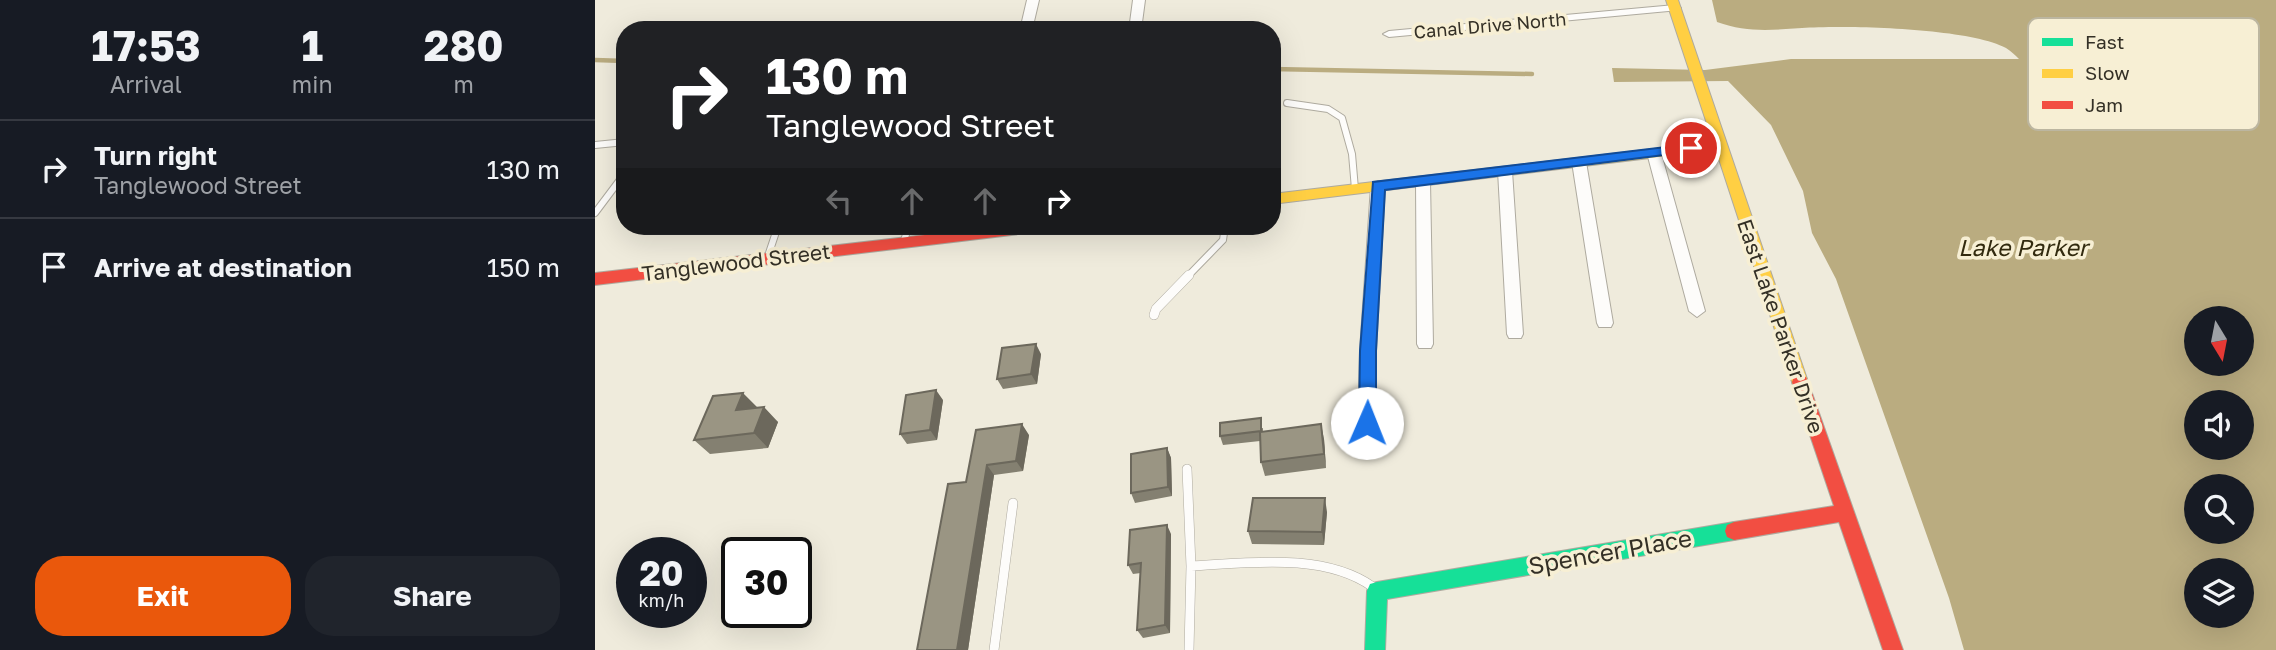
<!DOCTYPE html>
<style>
:root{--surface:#171b24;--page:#20242c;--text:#f1f3f6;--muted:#9ea1a6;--line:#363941;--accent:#ea580c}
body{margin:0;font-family:"Golos Text",sans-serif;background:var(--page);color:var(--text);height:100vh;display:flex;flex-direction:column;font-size:26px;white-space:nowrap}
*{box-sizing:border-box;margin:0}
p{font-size:23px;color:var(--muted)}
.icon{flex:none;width:38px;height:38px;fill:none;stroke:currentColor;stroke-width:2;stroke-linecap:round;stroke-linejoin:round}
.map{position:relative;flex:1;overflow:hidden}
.panel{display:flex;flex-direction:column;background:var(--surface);width:595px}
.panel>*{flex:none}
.hud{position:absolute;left:21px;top:21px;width:665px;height:214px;border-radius:28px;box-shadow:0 7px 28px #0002;background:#202124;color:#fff;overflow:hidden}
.needle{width:46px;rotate:170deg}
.fabs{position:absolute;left:1589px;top:306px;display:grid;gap:14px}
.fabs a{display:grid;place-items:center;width:70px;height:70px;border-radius:50%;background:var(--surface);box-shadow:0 7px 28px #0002;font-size:35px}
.speed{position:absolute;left:21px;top:537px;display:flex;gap:14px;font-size:35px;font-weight:700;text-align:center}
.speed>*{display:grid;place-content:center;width:91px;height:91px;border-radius:50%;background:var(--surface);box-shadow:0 7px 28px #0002;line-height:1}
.speed small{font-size:18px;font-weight:400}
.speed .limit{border:4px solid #111;border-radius:10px;background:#fff;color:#111}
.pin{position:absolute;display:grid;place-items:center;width:60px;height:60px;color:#fff;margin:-30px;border:4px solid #fff;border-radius:50%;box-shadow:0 2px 7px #0007}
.me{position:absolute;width:77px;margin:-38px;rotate:1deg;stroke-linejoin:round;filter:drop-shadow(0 0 5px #0008)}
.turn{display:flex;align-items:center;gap:24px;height:147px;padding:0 35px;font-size:32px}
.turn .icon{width:91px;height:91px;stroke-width:2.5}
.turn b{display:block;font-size:49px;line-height:60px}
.lanes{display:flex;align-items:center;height:66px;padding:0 35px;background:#0003;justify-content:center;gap:35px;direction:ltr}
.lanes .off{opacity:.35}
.eta{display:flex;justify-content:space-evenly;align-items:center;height:119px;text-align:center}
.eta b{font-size:42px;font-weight:700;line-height:49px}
.cta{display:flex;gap:14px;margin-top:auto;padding:14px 35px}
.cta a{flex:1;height:80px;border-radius:28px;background:var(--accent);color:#fff;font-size:28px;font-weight:700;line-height:80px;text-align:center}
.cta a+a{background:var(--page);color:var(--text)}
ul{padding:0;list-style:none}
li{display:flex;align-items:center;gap:21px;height:98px;padding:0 35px;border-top:2px solid var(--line)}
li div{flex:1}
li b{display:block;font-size:26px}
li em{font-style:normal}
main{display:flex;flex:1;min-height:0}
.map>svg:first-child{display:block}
.water{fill:#baac80;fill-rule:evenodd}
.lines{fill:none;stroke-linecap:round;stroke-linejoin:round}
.stream{stroke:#baac80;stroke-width:4.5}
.lane-far1-casing{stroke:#aeaa9f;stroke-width:8}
.lane-casing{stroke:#aeaa9f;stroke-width:10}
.street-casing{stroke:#aeaa9f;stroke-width:2}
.fast-casing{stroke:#aeaa9f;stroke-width:2}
.slow-casing{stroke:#aeaa9f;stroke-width:2}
.jam-casing{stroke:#aeaa9f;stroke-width:2}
.lane-far1{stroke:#fdfcfa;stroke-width:6}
.lane{stroke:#fdfcfa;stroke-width:9}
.street{fill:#fdfcfa;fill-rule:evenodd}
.fast{fill:#16e098;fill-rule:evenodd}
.slow{fill:#ffcf43;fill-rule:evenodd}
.jam{fill:#f24e42;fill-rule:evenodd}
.wall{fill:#848071}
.shaded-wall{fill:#6c685c}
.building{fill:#9a9583;stroke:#6c685c;stroke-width:2}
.route{fill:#1a73e8;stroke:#114b97;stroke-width:2}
.labels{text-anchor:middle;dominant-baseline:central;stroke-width:7;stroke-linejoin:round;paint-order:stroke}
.far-street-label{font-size:18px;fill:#343026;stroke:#f7efd4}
.street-label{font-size:21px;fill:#343026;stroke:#f7efd4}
.water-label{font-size:23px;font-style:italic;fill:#322a0f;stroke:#f7efd4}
.near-street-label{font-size:24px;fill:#343026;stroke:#f7efd4}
.key{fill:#f7efd4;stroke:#bcb6a0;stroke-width:2}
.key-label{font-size:19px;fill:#343026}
</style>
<main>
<section class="panel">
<div class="eta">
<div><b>17:53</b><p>Arrival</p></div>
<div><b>1</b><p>min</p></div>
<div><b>280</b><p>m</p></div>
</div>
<ul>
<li><svg class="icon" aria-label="right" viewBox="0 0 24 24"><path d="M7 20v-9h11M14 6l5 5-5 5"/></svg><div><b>Turn right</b><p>Tanglewood Street</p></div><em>130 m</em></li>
<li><svg class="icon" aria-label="arrive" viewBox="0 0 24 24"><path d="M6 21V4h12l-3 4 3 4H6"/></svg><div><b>Arrive at destination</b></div><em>150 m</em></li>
</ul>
<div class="cta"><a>Exit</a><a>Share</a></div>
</section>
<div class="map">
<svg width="1681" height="650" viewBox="0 0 1681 650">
<rect width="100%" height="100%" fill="#efebdc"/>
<!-- water -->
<path class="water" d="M1117 0H1681V650H1369L1354 598 1241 279 1217 233 1208 191 1176 125 1133 81 1019 82 1017 68 1110 70 1196 59H1424C1420 55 1416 51 1411 48 1374 28 1252 25 1207 28 1177 30 1152 33 1122 22ZM1601 318H1647V364H1601ZM1601 402H1647V448H1601ZM1601 486H1647V532H1601ZM1601 570H1647V616H1601Z"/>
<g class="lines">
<!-- stream -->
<path class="stream" d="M0 60 30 61
M677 69 937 74"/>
<defs>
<path id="lane-far1" d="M692 103 733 109 747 118 757 154 760 189
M0 145 30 142
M0 213 30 173
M308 243 314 226
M172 259 183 226
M593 276 628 240 630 226"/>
<path id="lane" d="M559 315 561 309 594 275
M592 469 596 566C653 563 729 552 778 587
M399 650 418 503
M594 650 596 566"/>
<path id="street" d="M432 0H444L437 30H425Z
M538 0H550L546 30H534Z
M1080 5 1086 8 1084 10 794 37 788 34 794 31Z
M1059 149 1066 153 1110 311 1102 317 1094 311 1052 153Z
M984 158 991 162 1018 323 1016 327H1004L1002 323 977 162Z
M910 167 917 171 928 334 926 338H914L912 334 903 171Z
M828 176 835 181 838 344 836 348H824L822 344 821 181Z
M783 181 790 186 781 351V423L778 428 772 430 766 428 763 423 765 351 776 186Z"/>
<path id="fast" d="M1139 522 1146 525 1148 531 1146 537 1139 540 792 599 790 650H770L772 591 775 584 782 582Z"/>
<path id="slow" d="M1071 0H1083L1213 382 1211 387H1199L1197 382 1121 150 677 204V194L1118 142Z"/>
<path id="jam" d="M408 226H456L449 231 0 285V273Z
M1205 375 1211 377 1213 382 1308 650H1288L1244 522 1139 540 1132 537 1130 531 1132 525 1139 522 1239 506 1197 382 1199 377Z"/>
</defs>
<!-- lane-far1 casing -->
<use href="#lane-far1" class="lane-far1-casing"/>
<!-- lane casing -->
<use href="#lane" class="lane-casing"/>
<!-- street casing -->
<use href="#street" class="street-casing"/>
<!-- fast casing -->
<use href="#fast" class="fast-casing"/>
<!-- slow casing -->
<use href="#slow" class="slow-casing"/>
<!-- jam casing -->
<use href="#jam" class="jam-casing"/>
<!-- lane-far1 -->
<use href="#lane-far1" class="lane-far1"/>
<!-- lane -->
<use href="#lane" class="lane"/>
<!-- street -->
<use href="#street" class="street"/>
<!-- fast -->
<use href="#fast" class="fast"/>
<!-- slow -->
<use href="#slow" class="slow"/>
<!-- jam -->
<use href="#jam" class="jam"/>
</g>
<!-- wall -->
<path class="wall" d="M446 354 442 384 408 389 402 379Z
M348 400 342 440 312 444 305 434Z
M162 408 183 422 173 448 115 454 99 440Z
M668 428V432L729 439 731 468 670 476 666 462 665 441 628 445 625 436Z
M381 430 434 435 428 471 399 475 373 650H322L371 482Z
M572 448 576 458 577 496 540 503 536 493Z
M732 512 729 545 657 544 653 531Z
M576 534 575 633 548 638 542 630 546 573 538 574 533 565Z"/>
<!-- shaded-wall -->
<path class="shaded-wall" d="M441 344 446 354 442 384 436 374Z
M341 390 348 400 342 440 335 430Z
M148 393 163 408 141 410Z
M169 407 183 422 173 448 159 433Z
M427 424 434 435 428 471 421 461Z
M726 424 729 439 731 468 729 454Z
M572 448 576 458 577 496 573 487Z
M392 465 399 475 373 650H362Z
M730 498 732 512 729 545 727 532Z
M572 525 576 534 575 633 570 625Z"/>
<!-- building -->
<path class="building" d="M441 344 436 374 402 379 407 348Z
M341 390 335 430 305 434 311 395Z
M148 393 141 410 169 407 159 433 99 440 118 396Z
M666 418V431L625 436V423Z
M427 424 421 461 392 465 362 650H322L353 484 371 482 381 430Z
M726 424 729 454 666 462 665 432Z
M572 448 573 487 536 493V454Z
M658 498H730L727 532 653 531Z
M572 525 570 625 542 630 546 563 533 565 535 530Z"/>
<!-- route -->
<path class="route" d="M1096 144 1103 148 1101 151 790 190 781 351V423L778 428 772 431 766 428 764 423 765 351 778 182Z"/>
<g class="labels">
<!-- far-street labels -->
<g class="far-street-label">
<text transform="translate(895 25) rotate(-5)">Canal Drive North</text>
</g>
<!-- street labels -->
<g class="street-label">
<text transform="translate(141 262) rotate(-7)">Tanglewood Street</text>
<text transform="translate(1186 326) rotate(71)">East Lake Parker Drive</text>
</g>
<!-- water labels -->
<g class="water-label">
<text x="1428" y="247">Lake Parker</text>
</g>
<!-- near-street labels -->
<g class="near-street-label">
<text transform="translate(1015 551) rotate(-10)">Spencer Place</text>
</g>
</g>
<!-- legend -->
<rect x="1433" y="18" width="231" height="112" rx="10" class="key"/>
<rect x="1447" y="38" width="31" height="8" fill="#16e098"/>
<rect x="1447" y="69" width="31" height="9" fill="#ffcf43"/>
<rect x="1447" y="101" width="31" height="8" fill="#f24e42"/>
<g class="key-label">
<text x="1490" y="49">Fast</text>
<text x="1490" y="80">Slow</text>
<text x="1490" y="112">Jam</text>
</g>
</svg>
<div class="fabs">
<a><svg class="needle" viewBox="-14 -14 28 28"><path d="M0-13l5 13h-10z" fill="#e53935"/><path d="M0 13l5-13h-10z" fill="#9ea1a6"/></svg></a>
<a><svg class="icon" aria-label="sound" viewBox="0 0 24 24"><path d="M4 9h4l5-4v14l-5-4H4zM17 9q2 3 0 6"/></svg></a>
<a><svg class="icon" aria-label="search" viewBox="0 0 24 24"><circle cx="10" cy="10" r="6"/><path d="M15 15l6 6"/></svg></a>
<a><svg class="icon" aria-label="layers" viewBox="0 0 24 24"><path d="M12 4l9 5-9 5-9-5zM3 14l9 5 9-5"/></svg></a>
</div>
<div class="speed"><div>20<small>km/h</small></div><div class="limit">30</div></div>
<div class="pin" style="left:1096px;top:148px;background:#d93025"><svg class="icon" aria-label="arrive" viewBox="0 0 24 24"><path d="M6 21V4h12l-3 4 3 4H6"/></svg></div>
<svg class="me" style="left:772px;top:423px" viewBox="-20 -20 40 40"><circle r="19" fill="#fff"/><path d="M0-13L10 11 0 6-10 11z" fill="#1a73e8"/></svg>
<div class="hud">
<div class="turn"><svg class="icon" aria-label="right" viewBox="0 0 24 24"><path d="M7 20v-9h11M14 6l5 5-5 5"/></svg><div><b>130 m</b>Tanglewood Street</div></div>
<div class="lanes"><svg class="icon off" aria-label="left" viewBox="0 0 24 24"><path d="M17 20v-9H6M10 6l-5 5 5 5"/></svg><svg class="icon off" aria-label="ahead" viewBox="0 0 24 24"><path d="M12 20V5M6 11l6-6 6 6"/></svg><svg class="icon off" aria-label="ahead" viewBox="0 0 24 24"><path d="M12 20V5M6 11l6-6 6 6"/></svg><svg class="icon" aria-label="right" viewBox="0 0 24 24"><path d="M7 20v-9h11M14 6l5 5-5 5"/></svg></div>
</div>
</div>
</main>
